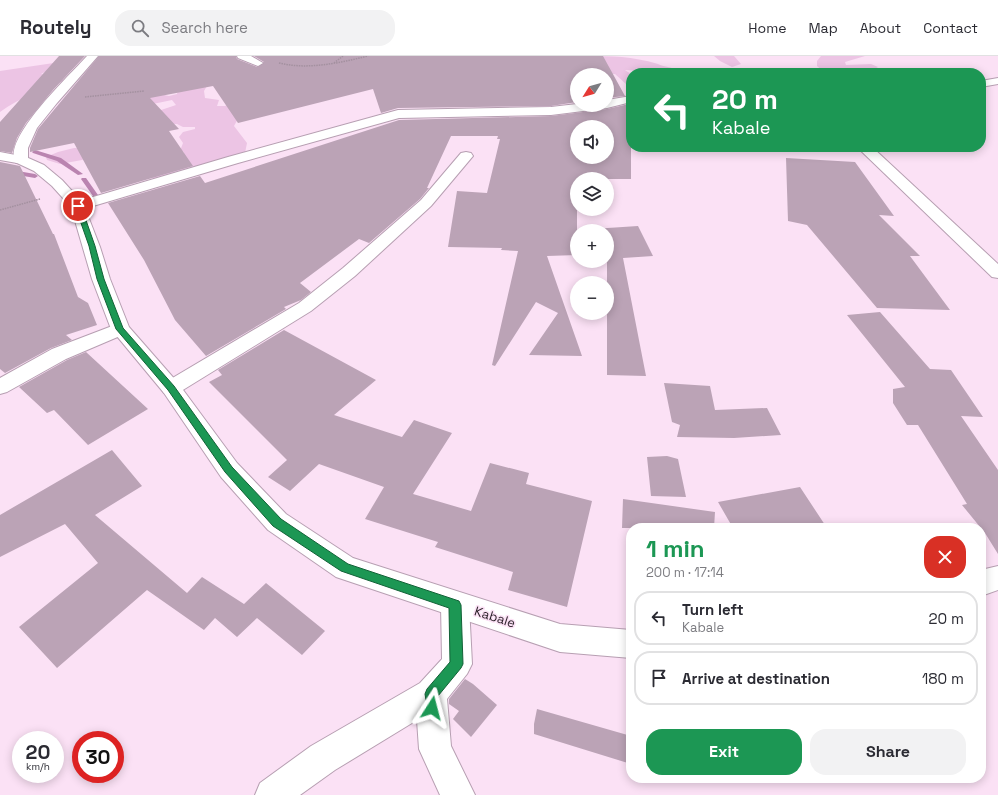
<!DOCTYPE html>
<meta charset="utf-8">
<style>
:root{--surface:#fff;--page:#f2f2f3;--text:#2b2b33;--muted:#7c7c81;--line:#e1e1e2;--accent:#1c9754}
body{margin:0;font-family:"Space Grotesk",sans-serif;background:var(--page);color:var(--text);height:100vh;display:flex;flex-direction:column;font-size:15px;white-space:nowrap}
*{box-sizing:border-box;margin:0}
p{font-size:13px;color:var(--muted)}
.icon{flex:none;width:22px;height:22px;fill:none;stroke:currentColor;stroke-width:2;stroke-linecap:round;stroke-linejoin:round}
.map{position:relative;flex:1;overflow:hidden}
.side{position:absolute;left:626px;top:467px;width:360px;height:260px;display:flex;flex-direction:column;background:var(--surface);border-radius:16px;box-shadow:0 2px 10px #0003}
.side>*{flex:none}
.top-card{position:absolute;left:626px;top:12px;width:360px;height:84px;border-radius:16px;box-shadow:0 2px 10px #0003;background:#1c9754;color:#fff;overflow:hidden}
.needle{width:26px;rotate:233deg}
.controls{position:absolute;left:570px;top:12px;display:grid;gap:8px}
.controls a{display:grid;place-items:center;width:44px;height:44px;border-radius:50%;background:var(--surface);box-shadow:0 2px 10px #0003;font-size:20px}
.speed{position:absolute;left:12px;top:675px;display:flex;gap:8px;font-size:20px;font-weight:700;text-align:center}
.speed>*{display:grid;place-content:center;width:52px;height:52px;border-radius:50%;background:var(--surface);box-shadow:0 2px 10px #0003;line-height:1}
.speed small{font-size:10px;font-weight:400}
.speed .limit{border:6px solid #d22;background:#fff;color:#111}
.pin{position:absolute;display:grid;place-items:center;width:34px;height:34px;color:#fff;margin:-17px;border:2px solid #fff;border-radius:50%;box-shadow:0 1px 4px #0007}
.me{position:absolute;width:44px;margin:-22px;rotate:9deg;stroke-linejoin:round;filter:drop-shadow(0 0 3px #0008)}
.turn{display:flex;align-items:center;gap:14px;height:84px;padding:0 20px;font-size:18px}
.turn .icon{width:52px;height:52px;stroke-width:2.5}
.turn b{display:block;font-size:28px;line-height:34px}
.round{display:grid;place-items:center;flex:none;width:42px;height:42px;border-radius:16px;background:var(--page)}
.head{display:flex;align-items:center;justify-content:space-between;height:68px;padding:0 20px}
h1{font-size:24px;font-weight:700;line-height:30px;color:var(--accent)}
.button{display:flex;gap:8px;margin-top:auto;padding:8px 20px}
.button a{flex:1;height:46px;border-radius:16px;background:var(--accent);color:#fff;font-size:16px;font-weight:700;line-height:46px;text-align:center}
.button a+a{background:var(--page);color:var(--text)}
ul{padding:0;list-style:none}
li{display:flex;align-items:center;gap:12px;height:54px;margin:0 8px 6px;padding:0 12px;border:2px solid var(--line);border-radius:16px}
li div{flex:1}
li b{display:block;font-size:15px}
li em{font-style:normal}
header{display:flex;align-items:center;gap:24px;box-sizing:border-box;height:56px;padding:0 20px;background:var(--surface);border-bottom:1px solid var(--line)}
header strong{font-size:19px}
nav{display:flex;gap:22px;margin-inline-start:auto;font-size:14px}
.search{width:280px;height:36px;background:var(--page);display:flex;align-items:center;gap:10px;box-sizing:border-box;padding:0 14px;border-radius:16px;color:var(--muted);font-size:15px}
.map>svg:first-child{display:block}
.green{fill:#ecc4e4}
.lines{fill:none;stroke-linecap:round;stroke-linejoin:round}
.stream{fill:#ba84b0;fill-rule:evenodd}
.building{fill:#bba3b6;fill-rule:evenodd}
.minor-casing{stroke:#b79fb2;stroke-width:2}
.tertiary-casing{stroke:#b79fb2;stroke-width:2}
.path{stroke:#a3909f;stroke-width:1.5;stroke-dasharray:1.5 1;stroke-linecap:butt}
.minor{fill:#fff;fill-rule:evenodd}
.tertiary{fill:#fff;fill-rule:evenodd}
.route{fill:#1c9754;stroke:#126237}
.labels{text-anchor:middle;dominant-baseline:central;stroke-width:3;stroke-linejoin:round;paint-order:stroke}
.street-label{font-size:13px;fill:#291f27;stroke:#fbe1f5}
</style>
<header>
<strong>Routely</strong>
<div class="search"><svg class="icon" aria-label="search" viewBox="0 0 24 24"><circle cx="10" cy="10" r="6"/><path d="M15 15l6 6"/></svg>Search here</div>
<nav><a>Home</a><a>Map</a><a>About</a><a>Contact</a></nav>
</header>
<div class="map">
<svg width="998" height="739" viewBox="0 0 998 739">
<rect width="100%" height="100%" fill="#fbe1f5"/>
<!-- green -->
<path class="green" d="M585 0C613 0 631 0 658 8 664 11 670 10 675 14L669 17 625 14 631 18V28L627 29 615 18H607Z
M714 0H734L741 8 732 11 720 5Z
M821 0H865L845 6 846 9 871 8 878 11 868 17H825L817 10V5Z
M67 5 41 18 61 22 64 25C42 33 19 42 0 56V15Z
M207 30 204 35 205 42 219 44 217 50H225L233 46 239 61 234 70 247 87 245 97 162 124 154 123 151 118 182 103 184 96 180 95 183 87 179 81 183 76 195 73V71H183L177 68H152L155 56 176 49 172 44 148 49 139 41 159 38 169 40 177 38 178 34Z
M74 92H91L96 97 82 104 60 108 47 104 46 101 58 96Z"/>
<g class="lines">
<!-- stream -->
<path class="stream" d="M35 94 61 102 83 118 78 119 57 105 33 97 32 96Z
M0 112 35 118 38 120 35 122 0 116Z
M82 122H86L98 139 97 140H93L81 123Z"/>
</g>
<!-- building -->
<path class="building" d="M59 0H85L53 34 26 67 17 82 12 97 0 95V66Z
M99 0H236L237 3 257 11 264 6 254 0H603L625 40 607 42V19H577V46L551 50 398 52 381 57 373 33 238 67 213 30 150 42 179 73 169 75 193 110 101 137 74 87 30 96V92L38 73Z
M629 48 631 51V123H577V174L638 170 653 200 623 202 646 320 607 319V175H577V199L547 200 582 300 529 299 558 257 536 246 495 310 492 309 518 195 501 194 502 192 448 191 457 135 487 137 500 83H497L498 80H451L427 132H429L420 143 369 187 359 183 300 227 311 236 301 244 284 251 286 253 206 300 175 264 144 204 108 147 200 120 205 127 399 64 551 60 607 53ZM577 71H607V101H577Z
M786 102 855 106 894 160 879 159 920 200H910L950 254 877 252 807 169 788 165Z
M0 106 20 110 53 178H54L78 241 88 247 97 269 66 279 72 284 51 292 5 317 0 313Z
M880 256 930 313 951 314 983 361 961 360 998 414V498L985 477 962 449 967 448 918 369H907L893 347V333L905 331 847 259Z
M284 274 376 324 334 359 402 381 414 364 452 377 413 438 471 455 490 407 529 417 526 428 592 445 567 551 508 534 513 516 435 491 438 486 365 463 384 431 319 408 290 435 268 421 287 404 209 326 222 319 218 314Z
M86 296 148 353 88 389 54 354 47 357 19 331 67 304Z
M664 327 710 330 715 354 767 352 781 379 734 382 677 381 680 369 672 366Z
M112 394 142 430 95 459 187 537 202 521 244 548 266 527 325 575 302 599 257 562 237 581 215 562 204 574 147 534 57 612 19 571 98 507 65 468 0 501V459Z
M667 400 678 403 686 441 651 440 647 401Z
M800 431 827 472H733L718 446Z
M623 443 715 456 714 472H622Z
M465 623 473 628 497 649 471 681 453 663 459 655 449 648V643Z
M537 653 631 680V708L534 678V668Z"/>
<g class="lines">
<defs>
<path id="minor" d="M87 0H98L57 47 37 72 28 92V104L26 107H16C0 84 72 17 87 0Z
M237 0H251L263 7 258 10 238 2Z
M998 22V28L981 31V25Z
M631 40V46L607 52 551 59 399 62 238 107 83 153 78 155 73 153 70 150 73 147 228 101 398 54 551 51 577 48 607 49V44Z
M857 91H872L998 208V222L992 221Z
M466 96 471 97 473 100 431 150 355 220 311 255 178 337 171 339 164 337 161 332 164 327 299 247 343 212 421 144 461 97Z
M120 267 127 269 129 273 127 277 66 303 7 336 0 338V322L52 293Z
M455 536 465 540 469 549 472 608 467 618 447 643 451 690 475 739H440L419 693 417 664 335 714 300 739H255L260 727 311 690 420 627 442 603 441 549 445 540Z"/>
<path id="tertiary" d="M0 96 26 101 44 109 62 124 83 147 100 191 110 223 129 271 178 327 237 407 286 458 353 502 560 568 631 574V602L560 596 345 524 336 521 268 474 221 421 164 337 111 273 92 223 71 151 52 130 34 115 17 107 0 104Z
M998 510V534L981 540V514Z"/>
</defs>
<!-- minor casing -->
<use href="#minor" class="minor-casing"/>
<!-- tertiary casing -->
<use href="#tertiary" class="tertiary-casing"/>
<!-- path -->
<path class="path" d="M279 7C308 14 339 7 368 0
M334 7 343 0
M85 41 144 35
M0 154 40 143"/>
<!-- minor -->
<use href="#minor" class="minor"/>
<!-- tertiary -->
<use href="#tertiary" class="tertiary"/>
</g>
<!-- route -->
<path class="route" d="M78 148 81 150 95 190 104 223 123 272 174 330 232 411 281 463 348 508 459 545 461 549 463 608 461 612 438 640 439 652 437 656 432 658 428 656 425 638 427 633 450 606 449 552 341 515 273 470 225 416 168 334 116 273 97 223 89 190 75 150Z"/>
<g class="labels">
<!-- street labels -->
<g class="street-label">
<text transform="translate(495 561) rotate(18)">Kabale</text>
</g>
</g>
</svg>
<div class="controls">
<a><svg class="needle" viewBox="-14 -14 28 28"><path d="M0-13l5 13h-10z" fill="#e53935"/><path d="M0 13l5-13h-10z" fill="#7c7c81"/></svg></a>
<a><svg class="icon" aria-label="sound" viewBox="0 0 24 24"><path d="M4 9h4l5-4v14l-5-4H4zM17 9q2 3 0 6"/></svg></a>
<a><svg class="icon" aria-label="layers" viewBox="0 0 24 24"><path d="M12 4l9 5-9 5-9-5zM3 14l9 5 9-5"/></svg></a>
<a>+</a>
<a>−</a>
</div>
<div class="speed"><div>20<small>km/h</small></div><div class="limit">30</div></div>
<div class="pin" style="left:78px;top:150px;background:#d93025"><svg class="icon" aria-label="arrive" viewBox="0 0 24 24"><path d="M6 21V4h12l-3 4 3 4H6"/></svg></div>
<svg class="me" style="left:432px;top:652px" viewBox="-20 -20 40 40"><path d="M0-17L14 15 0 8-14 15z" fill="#1c9754" stroke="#fff" stroke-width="4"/></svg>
<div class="top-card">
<div class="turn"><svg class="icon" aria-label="left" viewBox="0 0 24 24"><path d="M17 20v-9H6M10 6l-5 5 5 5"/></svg><div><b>20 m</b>Kabale</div></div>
</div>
<section class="side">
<div class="head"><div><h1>1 min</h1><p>200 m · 17:14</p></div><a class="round" style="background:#d93025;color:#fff"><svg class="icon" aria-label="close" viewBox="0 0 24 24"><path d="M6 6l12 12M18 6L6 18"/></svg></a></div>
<ul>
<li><svg class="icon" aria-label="left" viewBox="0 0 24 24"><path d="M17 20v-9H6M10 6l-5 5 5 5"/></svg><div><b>Turn left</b><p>Kabale</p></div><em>20 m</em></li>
<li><svg class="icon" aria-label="arrive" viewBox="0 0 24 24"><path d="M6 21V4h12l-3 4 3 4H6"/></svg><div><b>Arrive at destination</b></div><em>180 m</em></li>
</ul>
<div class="button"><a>Exit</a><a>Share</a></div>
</section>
</div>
